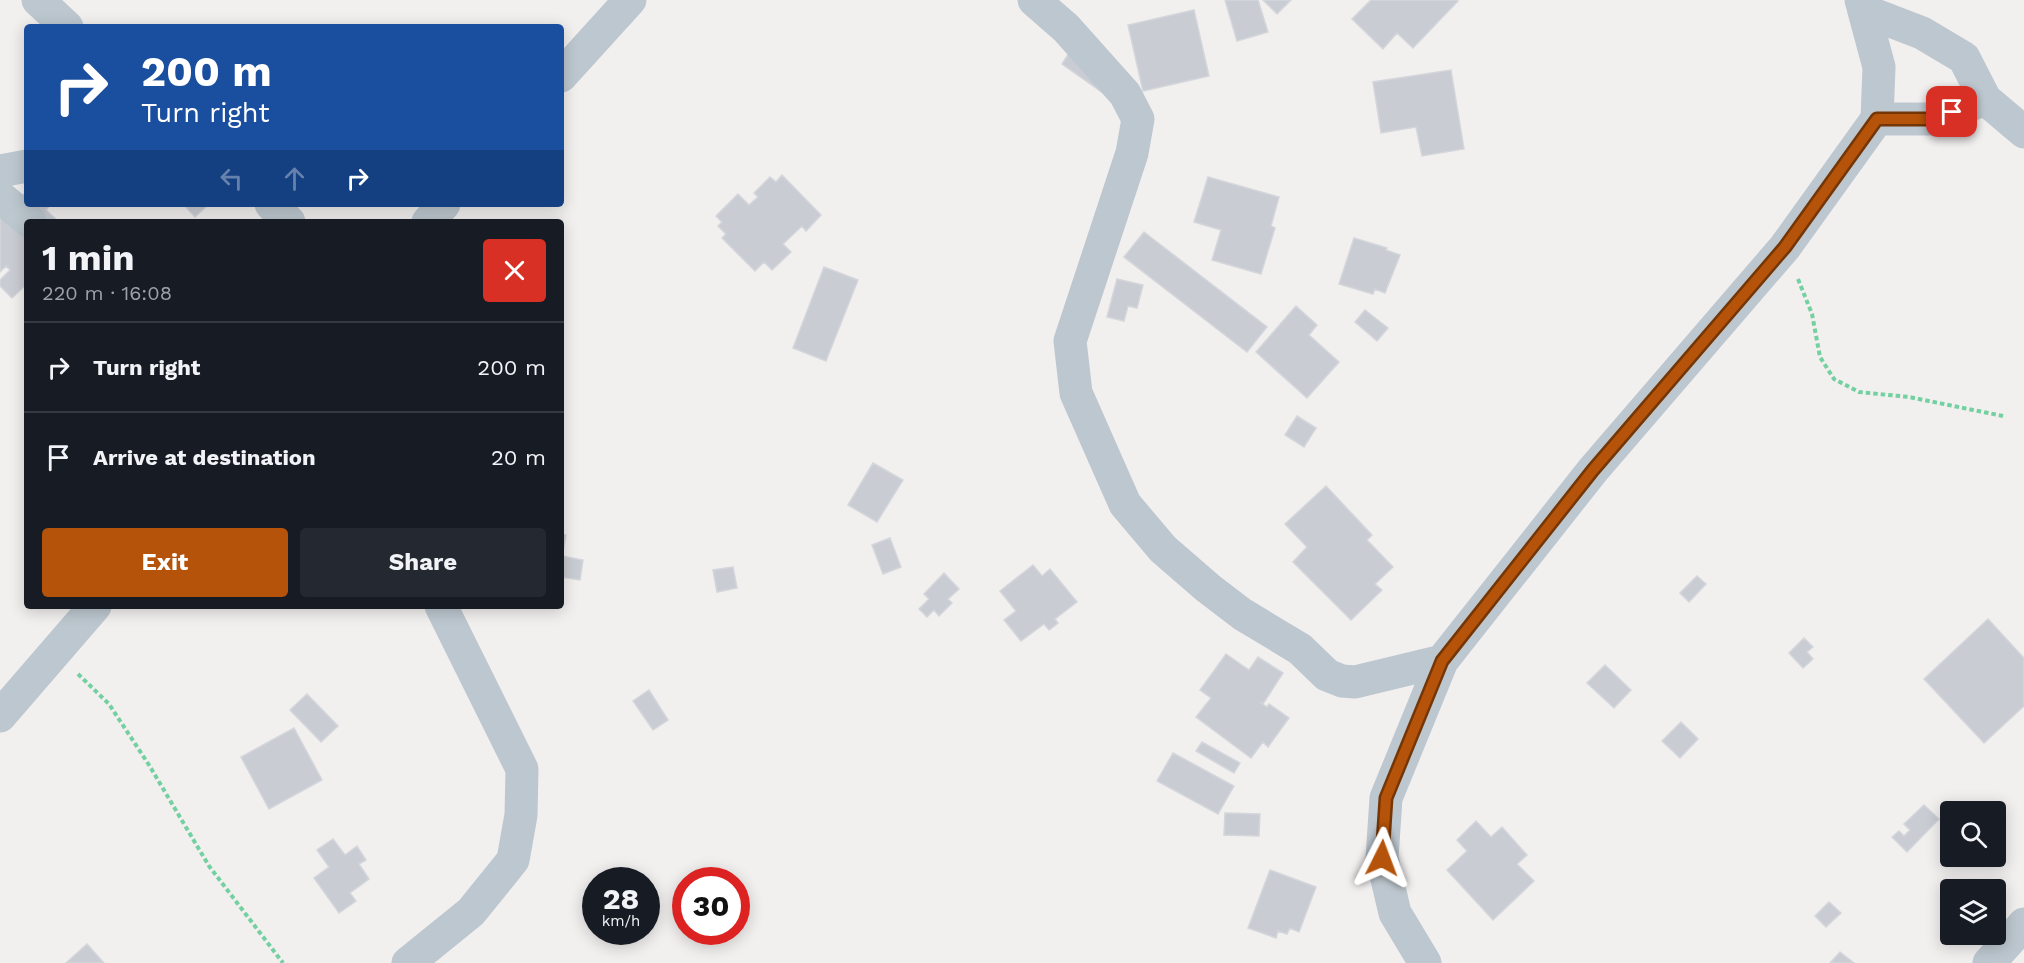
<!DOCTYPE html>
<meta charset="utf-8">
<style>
:root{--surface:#171b24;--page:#242831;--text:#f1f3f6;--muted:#9ea1a6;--line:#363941;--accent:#b45309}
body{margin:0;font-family:"Work Sans",sans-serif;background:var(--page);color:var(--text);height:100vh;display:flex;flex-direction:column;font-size:22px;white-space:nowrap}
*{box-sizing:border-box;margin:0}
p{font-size:20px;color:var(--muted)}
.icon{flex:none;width:33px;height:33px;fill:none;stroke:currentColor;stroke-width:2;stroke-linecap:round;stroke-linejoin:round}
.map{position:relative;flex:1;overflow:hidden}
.drawer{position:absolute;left:24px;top:219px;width:540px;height:390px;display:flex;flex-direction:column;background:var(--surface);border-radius:6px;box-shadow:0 3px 15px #0003}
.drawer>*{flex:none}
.guide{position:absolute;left:24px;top:24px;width:540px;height:183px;border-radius:6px;box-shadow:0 3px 15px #0003;background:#1a4fa0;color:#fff;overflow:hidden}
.controls{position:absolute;left:1940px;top:801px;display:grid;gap:12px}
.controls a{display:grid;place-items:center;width:66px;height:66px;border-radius:6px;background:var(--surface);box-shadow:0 3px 15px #0003;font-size:30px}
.speed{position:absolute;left:582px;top:867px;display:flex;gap:12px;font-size:30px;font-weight:700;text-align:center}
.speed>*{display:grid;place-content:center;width:78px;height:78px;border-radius:50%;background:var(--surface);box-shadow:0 3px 15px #0003;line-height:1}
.speed small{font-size:15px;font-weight:400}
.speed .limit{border:9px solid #d22;background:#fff;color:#111}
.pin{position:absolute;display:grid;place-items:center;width:51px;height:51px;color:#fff;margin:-26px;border-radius:12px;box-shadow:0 3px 9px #0006}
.me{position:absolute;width:66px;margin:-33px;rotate:3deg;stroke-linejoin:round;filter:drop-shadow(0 0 4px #0008)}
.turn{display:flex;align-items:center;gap:21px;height:126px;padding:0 18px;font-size:27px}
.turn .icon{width:78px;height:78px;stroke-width:2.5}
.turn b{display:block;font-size:42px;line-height:51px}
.lanes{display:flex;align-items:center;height:57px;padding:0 18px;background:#0003;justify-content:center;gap:30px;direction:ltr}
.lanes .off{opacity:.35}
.round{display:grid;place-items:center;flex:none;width:63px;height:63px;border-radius:6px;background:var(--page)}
.overview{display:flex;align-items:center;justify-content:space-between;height:102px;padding:0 18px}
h1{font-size:36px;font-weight:700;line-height:45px}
.cta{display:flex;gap:12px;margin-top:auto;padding:12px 18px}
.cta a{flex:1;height:69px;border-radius:6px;background:var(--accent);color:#fff;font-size:24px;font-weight:700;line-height:69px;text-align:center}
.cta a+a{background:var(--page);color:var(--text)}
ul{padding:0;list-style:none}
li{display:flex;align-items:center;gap:18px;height:90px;padding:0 18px;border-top:2px solid var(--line)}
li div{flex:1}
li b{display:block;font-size:22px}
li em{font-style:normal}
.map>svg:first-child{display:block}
.building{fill:#c9ccd2;stroke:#d3d6db;stroke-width:1.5}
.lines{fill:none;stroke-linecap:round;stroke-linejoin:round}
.path{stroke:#73d0a0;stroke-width:4;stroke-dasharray:4.5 3;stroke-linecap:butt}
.minor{stroke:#bdc7cf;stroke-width:33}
.route-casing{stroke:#753606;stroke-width:15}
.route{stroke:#b45309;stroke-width:10}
</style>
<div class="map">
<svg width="2024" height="963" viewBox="0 0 2024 963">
<rect width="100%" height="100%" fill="#f2efef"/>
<!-- building -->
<path class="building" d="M1225 0H1258L1268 32 1237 41Z
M1263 0H1291L1277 14Z
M1371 0H1457L1458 1 1413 48 1397 33 1383 49 1352 19Z
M1194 10 1209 76 1143 91 1128 25Z
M1069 53 1103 93 1062 64Z
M1451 70 1464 149 1422 156 1416 127 1381 133 1373 82Z
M782 175 821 215 806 231 802 226 783 244 791 252 772 270 764 262 755 271 722 238 726 234 718 226 722 222 716 216 738 194 749 205 758 197 754 193 770 177 776 182Z
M1208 177 1279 197 1271 226 1275 228 1261 274 1212 260 1221 230 1194 222Z
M27 191V204H51L46 210 59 222H27V284L12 298 0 286V280L10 270 6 266 0 272V195L12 207Z
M183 204H209L195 217Z
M1144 232 1267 327 1247 352 1124 257Z
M1354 238 1387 248 1386 250 1400 255 1385 293 1375 289 1373 294 1339 284Z
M824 267 858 280 826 361 793 348Z
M1117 279 1143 285 1137 308 1128 306 1124 321 1107 317Z
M1296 306 1317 325 1309 335 1339 362 1307 398 1256 352Z
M1365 310 1388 328 1377 341 1355 322Z
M1297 416 1316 428 1304 447 1285 435Z
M873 463 903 480 877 522 848 505Z
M1326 486 1372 535 1367 540 1393 567 1375 584 1382 590 1351 620 1293 562 1307 547 1285 524Z
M561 534 566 535 562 556 583 560 580 580 561 577Z
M890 538 901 567 883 574 872 545Z
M1033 565 1042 576 1050 569 1077 602 1055 619 1058 623 1049 630 1044 624 1021 641 1004 620 1016 611 1000 591Z
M733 567 737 588 717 592 713 570Z
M944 573 959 589 948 599 952 603 939 616 934 610 927 617 919 609 929 599 924 594Z
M1697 576 1706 584 1689 602 1680 593Z
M1988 619 2024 658V706L1984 743 1924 679Z
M1804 638 1813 647 1807 652 1813 659 1803 668 1789 653Z
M1226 654 1249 670 1258 657 1283 673 1263 704 1260 702 1267 707 1269 704 1289 718 1268 747 1263 742 1251 758 1196 717 1211 698 1200 690Z
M1605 665 1631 690 1614 708 1587 683Z
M649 690 668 720 653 730 633 701Z
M307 694 338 726 321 742 290 710Z
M1681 722 1698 739 1680 758 1662 741Z
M294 728 322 780 269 809 241 757Z
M1202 742 1240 763 1234 773 1196 751Z
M1173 753 1234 786 1218 814 1157 781Z
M1924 805 1939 819 1907 852 1892 837 1899 831 1904 836 1910 830 1904 824Z
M1225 813 1260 814 1259 836 1224 835Z
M1476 821 1491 837 1502 827 1527 855 1517 864 1534 881 1493 920 1447 870 1467 851 1457 840Z
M333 839 345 855 357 846 366 860 359 864 369 879 350 893 356 901 339 913 314 878 329 867 317 850Z
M1270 870 1316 887 1299 932 1290 928 1287 934 1278 931 1276 938 1248 928Z
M1829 902 1841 913 1826 927 1815 916Z
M87 944 104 963H66Z
M1840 952 1854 963H1830Z"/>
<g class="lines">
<!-- path -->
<path class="path" d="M1798 279 1812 314 1820 357 1834 379 1859 392 1909 397 2003 416
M78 674 109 704 149 765 209 866 283 963"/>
<!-- minor -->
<path class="minor" d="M38 0 67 27
M1034 0 1066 28 1125 94 1138 119 1132 153 1070 341 1076 393 1125 504 1163 549 1208 588 1242 614 1300 649 1327 675 1342 681 1355 682 1442 661
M1865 11 1922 33 1964 58 1985 99
M561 76 630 0
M1877 119H1936L1985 99 2024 132
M0 171 27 166
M0 197 30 222
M271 204 289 222
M428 222 444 204
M0 716 95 606
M408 963 471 912 513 860 521 815 522 769 441 606
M1425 963 1395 913 1382 858 1386 798 1442 661 1593 470 1785 247 1877 119 1879 67 1861 0
M1989 963 2024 924"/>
</g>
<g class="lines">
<defs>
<path id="route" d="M1382 858 1386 798 1442 661 1593 470 1785 247 1877 119H1936L1952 112"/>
</defs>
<!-- route casing -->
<use href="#route" class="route-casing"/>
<!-- route -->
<use href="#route" class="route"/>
</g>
</svg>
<div class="controls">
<a><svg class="icon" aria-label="search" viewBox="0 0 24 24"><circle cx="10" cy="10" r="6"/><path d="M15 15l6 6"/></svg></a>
<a><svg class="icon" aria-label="layers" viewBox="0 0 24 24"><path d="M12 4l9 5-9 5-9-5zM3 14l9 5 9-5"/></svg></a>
</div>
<div class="speed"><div>28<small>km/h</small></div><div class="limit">30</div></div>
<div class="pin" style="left:1952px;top:112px;background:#d93025"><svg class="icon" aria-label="arrive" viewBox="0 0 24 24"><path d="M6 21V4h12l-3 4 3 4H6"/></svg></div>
<svg class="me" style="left:1382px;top:858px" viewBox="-20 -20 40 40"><path d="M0-17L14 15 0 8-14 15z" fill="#b45309" stroke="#fff" stroke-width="4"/></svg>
<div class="guide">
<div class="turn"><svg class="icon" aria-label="right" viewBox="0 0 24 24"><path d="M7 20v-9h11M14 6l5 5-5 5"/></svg><div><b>200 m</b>Turn right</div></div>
<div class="lanes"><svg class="icon off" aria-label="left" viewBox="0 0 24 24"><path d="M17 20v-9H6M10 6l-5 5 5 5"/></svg><svg class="icon off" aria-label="ahead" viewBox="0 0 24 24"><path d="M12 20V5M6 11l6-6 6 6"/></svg><svg class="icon" aria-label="right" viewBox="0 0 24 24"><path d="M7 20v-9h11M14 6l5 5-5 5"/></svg></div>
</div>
<section class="drawer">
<div class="overview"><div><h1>1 min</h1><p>220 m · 16:08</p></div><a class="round" style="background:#d93025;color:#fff"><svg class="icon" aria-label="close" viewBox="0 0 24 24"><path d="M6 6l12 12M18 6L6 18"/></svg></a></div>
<ul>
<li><svg class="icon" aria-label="right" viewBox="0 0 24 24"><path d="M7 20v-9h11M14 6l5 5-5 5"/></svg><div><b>Turn right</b></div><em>200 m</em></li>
<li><svg class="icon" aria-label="arrive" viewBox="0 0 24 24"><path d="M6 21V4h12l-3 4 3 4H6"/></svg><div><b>Arrive at destination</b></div><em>20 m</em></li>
</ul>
<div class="cta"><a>Exit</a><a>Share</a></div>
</section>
</div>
